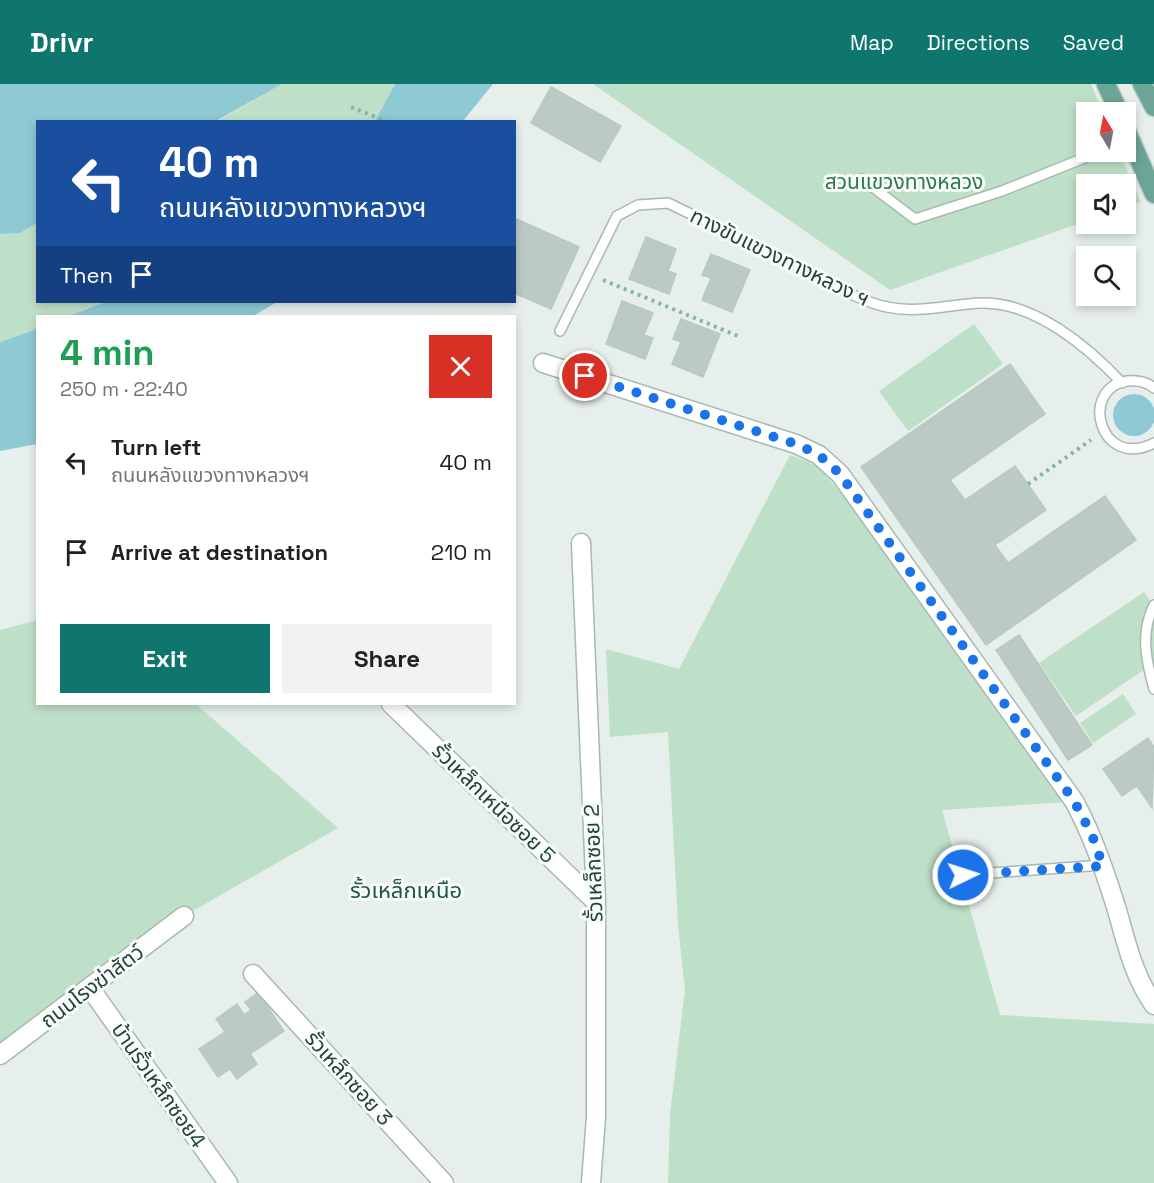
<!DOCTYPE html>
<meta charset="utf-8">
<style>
:root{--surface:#fff;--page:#f2f2f2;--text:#202124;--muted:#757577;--accent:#0f766e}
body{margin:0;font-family:"Space Grotesk","Noto Sans Thai",sans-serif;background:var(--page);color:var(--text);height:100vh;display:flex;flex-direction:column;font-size:22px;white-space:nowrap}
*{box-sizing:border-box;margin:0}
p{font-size:20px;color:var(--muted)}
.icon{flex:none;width:33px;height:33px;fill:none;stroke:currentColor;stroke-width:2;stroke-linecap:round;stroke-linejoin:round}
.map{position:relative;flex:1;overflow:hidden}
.side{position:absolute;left:36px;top:231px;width:480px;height:390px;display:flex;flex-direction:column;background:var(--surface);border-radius:0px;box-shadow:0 3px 9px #0003}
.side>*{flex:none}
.top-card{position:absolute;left:36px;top:36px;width:480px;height:183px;border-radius:0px;box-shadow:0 3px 9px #0003;background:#1a4fa0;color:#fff;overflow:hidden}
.needle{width:39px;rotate:350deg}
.controls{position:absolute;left:1076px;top:18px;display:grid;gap:12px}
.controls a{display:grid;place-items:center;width:60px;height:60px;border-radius:0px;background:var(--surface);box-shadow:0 3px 9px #0003;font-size:30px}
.pin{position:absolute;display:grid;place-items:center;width:51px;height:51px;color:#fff;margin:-26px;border:3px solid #fff;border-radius:50%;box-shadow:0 2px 6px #0007}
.me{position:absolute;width:66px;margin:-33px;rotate:86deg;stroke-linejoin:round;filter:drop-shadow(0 0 4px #0008)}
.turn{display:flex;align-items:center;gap:21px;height:126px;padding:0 24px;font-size:27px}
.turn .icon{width:78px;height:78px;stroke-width:2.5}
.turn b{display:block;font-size:42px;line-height:51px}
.then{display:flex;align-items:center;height:57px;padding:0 24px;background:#0003;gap:12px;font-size:22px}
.round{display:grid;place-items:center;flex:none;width:63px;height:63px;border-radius:0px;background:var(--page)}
.summary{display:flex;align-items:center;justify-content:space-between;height:102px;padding:0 24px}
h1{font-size:36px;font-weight:700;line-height:45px;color:#1e9e55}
.cta{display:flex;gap:12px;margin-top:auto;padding:12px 24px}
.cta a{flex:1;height:69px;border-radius:0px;background:var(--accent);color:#fff;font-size:24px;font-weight:700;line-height:69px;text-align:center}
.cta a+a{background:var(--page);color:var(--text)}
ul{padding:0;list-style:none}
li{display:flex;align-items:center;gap:18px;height:90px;padding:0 24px}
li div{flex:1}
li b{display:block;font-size:22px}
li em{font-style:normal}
header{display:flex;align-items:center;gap:36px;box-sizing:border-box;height:84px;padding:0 30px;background:var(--accent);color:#fff}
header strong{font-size:28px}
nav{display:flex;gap:33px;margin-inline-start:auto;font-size:21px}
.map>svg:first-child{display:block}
.green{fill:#bfe0c8}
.water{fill:#8ec9d4}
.building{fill:#bbcac4;stroke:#b8c9c2;stroke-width:1.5}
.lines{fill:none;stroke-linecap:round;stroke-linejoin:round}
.service-casing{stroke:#a8b8b2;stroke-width:12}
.minor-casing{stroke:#a8b8b2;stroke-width:21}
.primary-casing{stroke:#c2cac8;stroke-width:21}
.path{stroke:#86b3a5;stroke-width:4;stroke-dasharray:3 4.5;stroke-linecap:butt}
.service{stroke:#fff;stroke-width:9}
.minor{stroke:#fff;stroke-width:18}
.primary{stroke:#6aa596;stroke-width:18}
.route{stroke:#1a73e8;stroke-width:10;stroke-dasharray:0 18}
.labels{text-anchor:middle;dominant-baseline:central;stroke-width:6;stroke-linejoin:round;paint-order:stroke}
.park-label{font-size:21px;fill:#2d7a4b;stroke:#f7fbf9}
.street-label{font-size:21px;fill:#24423a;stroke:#f7fbf9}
.neighbourhood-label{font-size:22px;fill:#1f5548;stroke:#f7fbf9}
</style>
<header>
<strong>Drivr</strong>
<nav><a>Map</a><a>Directions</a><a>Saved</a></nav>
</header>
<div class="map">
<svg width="1154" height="1099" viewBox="0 0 1154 1099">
<rect width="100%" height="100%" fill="#e6efeb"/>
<!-- green -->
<path class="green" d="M282 0H395L375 37 216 38Z
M593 0H1091L1103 28H1086V68H1119L1141 118 1125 124V100H1086V137L890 206Z
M37 139 38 218H105L69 232H38L37 245 0 258V150L20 149Z
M974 240 1003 280 908 347 879 307Z
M790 371 818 382 858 429 1067 718 942 726 1000 931 1154 940V1099H668L670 1030 685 906 678 842 668 648 610 653 606 565 679 585Z
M1144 508 1154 522V579L1076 632 1039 579Z
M37 536 38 620H196L338 744 184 832 0 971V546Z
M1123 610 1136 630 1093 659 1080 639Z"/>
<!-- water -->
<path class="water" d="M0 0H282L216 37 38 38 37 139 20 149 0 150Z
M395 0H493L463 37H375Z
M105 218H277L253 232H69Z
M37 245V360L0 367V258Z
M1113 331a21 21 0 1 1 42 0a21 21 0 1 1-42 0Z"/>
<!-- building -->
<path class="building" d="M551 3 621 42 600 78 531 39Z
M514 134 579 163 551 225 514 209Z
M646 153 676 165 668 187 676 190 669 210 629 195Z
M711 170 750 186 732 228 702 216 711 194 702 191Z
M622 217 653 229 644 251 653 254 645 275 606 260Z
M681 235 720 250 703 293 672 280 681 258 673 255Z
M1010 280 1045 330 950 396 965 416 1015 382 1046 426 995 461 1008 479 1105 412 1136 456 986 561 861 383Z
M1019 551 1092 661 1068 676 996 566Z
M1148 654 1154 663 1152 724 1137 702 1122 712 1103 685Z
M258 909 284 947 250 970 257 980 237 995 230 985 218 993 199 965 225 948 216 935 237 920 244 931 251 926 245 918Z"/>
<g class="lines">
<defs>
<path id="service" d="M862 95 915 135 1002 107 1099 68
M560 247 617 132 638 121 668 119C716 142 764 166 812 189 835 201 861 218 887 223 919 230 950 220 982 219 1035 218 1088 263 1122 299
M1154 304C1147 298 1137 296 1127 297 1079 304 1099 387 1154 359
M1154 521C1140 549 1146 576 1154 605
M963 791 1103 781"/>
<path id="minor" d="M543 279 796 360 819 371 840 390 1074 717C1093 752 1105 788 1117 826 1126 858 1134 893 1154 921
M581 459 596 818V1033L591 1099
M391 620 596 818
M253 890 444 1099
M90 904 228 1099
M0 971 184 832"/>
<path id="primary" d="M1106 0 1119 28
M1142 0 1154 23
M1125 43 1154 110"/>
</defs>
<!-- service casing -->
<use href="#service" class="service-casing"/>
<!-- minor casing -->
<use href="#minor" class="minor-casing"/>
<!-- primary casing -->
<use href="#primary" class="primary-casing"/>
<!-- path -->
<path class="path" d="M351 23 388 38
M603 196 738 252
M1028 400 1091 356"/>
<!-- service -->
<use href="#service" class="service"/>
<!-- minor -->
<use href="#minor" class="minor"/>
<!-- primary -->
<use href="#primary" class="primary"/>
</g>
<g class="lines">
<!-- route -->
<path class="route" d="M585 292 796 360 819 371 840 390 1074 717 1092 751 1103 782 963 791"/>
</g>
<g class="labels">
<!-- park labels -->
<g class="park-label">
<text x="904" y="97">สวนแขวงทางหลวง</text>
</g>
<!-- street labels -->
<g class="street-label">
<text transform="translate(780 173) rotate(26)">ทางขับแขวงทางหลวง ฯ</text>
<text transform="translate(494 719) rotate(44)">รั้วเหล็กเหนือซอย 5</text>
<text transform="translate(593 779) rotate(-92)">รั้วเหล็กซอย 2</text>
<text transform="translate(92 902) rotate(-37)">ถนนโรงฆ่าสัตว์</text>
<text transform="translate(349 994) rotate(48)">รั้วเหล็กซอย 3</text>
<text transform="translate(159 1001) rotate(55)">บ้านรั้วเหล็กซอย4</text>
</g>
<!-- neighbourhood labels -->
<g class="neighbourhood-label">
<text x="406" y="806">รั้วเหล็กเหนือ</text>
</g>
</g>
</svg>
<div class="controls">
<a><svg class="needle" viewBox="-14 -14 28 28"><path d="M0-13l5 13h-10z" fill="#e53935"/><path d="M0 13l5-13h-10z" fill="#757577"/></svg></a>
<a><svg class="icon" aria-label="sound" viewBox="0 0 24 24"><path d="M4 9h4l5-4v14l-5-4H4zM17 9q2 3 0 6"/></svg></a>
<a><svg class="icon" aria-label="search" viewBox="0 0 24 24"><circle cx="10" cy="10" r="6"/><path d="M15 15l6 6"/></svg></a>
</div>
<div class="pin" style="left:585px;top:292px;background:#d93025"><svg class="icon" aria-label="arrive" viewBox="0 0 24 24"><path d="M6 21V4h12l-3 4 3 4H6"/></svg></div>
<svg class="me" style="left:963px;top:791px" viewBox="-20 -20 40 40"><circle r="17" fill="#1a73e8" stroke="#fff" stroke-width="3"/><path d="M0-11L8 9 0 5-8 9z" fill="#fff"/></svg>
<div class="top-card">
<div class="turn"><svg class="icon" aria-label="left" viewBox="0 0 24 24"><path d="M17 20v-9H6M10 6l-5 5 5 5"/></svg><div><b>40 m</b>ถนนหลังแขวงทางหลวงฯ</div></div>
<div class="then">Then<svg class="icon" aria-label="arrive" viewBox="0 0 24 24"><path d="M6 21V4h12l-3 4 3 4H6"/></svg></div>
</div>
<section class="side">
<div class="summary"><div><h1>4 min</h1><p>250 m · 22:40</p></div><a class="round" style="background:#d93025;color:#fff"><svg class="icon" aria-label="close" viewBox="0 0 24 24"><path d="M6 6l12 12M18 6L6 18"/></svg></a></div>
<ul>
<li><svg class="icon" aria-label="left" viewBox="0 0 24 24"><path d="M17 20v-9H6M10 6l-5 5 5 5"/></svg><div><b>Turn left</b><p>ถนนหลังแขวงทางหลวงฯ</p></div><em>40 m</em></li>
<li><svg class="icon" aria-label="arrive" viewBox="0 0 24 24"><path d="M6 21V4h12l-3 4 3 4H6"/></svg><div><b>Arrive at destination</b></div><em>210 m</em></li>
</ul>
<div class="cta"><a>Exit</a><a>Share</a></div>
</section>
</div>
